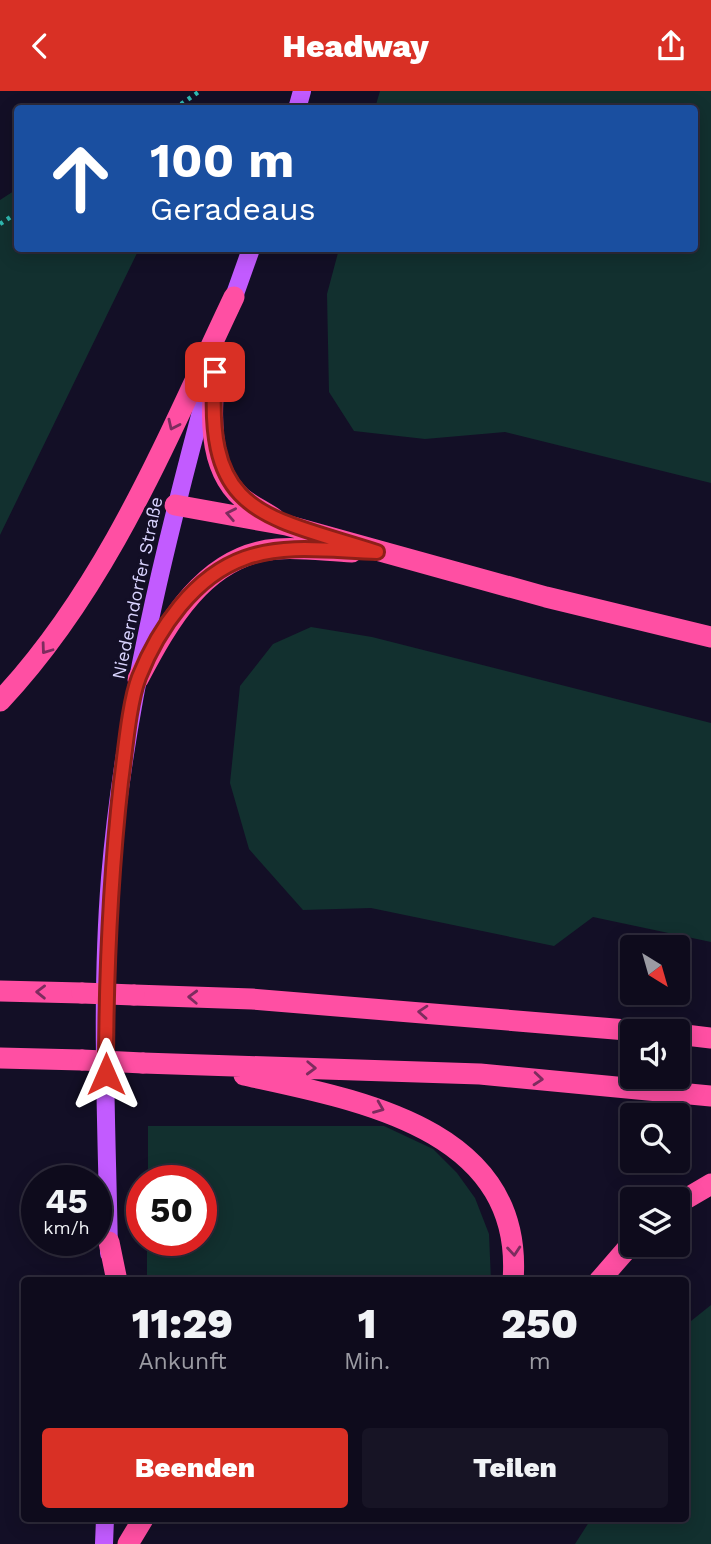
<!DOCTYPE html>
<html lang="de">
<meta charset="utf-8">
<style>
:root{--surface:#0e0b1c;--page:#171425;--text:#f1f3f6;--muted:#9b9ba3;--line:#2e2b3b;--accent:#d93025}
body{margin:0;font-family:"Work Sans",sans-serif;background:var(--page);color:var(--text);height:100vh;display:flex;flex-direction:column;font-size:26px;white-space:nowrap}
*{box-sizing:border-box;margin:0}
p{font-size:23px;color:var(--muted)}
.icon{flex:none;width:38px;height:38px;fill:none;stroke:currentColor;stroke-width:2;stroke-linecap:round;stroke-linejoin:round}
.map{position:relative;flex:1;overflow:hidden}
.details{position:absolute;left:21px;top:1186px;width:668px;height:245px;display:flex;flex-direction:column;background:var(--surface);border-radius:7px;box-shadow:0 4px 18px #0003,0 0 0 2px var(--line)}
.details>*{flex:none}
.top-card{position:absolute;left:14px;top:14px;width:684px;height:147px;border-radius:7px;box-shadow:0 4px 18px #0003,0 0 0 2px var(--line);background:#1a4fa0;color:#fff;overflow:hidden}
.needle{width:46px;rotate:143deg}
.buttons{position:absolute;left:620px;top:844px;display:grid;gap:14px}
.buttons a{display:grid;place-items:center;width:70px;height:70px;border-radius:7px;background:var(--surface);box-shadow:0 4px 18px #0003,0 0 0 2px var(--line);font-size:35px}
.speed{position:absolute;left:21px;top:1074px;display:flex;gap:14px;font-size:35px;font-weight:700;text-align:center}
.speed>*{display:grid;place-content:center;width:91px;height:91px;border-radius:50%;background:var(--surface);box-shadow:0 4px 18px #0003,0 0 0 2px var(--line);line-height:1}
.speed small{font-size:18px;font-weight:400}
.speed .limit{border:10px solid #d22;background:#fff;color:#111}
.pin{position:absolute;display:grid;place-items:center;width:60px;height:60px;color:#fff;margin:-30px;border-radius:14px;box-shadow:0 4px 10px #0006}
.me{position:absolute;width:77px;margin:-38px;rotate:0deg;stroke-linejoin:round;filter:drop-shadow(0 0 5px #0008)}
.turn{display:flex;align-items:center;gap:24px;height:147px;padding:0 21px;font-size:32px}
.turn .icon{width:91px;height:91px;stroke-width:2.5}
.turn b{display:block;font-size:49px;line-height:60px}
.eta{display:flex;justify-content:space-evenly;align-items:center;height:119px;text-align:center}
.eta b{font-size:42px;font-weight:800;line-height:49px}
.primary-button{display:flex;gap:14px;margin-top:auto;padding:14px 21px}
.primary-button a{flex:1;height:80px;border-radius:7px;background:var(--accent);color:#fff;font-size:28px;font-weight:800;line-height:80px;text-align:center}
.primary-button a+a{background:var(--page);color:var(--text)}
header{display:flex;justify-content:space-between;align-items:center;height:91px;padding:0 21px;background:var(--accent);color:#fff;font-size:32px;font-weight:800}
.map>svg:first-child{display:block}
.green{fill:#12302f}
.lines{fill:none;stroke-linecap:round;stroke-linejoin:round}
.path{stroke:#2fb8b0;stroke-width:4.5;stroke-dasharray:3.5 5;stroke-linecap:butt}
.major{stroke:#c25bff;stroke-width:18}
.highway{stroke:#ff4fa3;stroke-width:21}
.highway-bridge{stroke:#ff4fa3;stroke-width:21}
.oneway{stroke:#7d2c5e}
.route-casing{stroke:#8d1f18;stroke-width:18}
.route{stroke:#d93025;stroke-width:12}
.labels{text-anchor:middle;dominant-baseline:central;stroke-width:6;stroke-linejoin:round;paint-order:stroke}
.street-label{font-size:18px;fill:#d9d4ff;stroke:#130f26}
</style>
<header><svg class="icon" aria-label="back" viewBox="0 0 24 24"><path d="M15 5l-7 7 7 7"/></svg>Headway<svg class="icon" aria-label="share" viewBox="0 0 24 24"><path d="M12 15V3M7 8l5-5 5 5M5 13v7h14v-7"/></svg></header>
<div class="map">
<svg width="711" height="1453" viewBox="0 0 711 1453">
<rect width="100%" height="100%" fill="#130f26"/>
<!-- green -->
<path class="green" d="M380 0H711V392L505 341 425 348 354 340 329 301 327 203 339 158H695V18L375 17Z
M17 98 18 158H139L0 444V109Z
M311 536 372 546 711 632V851L593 826 554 855 371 817 303 819 249 758 230 692 240 595 273 553Z
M148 1035H384L433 1058 457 1082 475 1107 489 1143 491 1190H147V1150H201V1090H148Z
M711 1214V1453H575L591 1428H686V1234Z"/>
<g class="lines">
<!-- path -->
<path class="path" d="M174 18 200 0
M0 133 18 121"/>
<!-- major -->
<path class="major" d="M297 18 302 0
M230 217 251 158
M109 1162C107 1037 100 912 110 787 124 619 165 453 209 291
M104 1453 105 1428"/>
<!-- highway -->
<path class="highway" d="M217 260C213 307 202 371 242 407 252 415 265 421 275 428
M175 414 286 434 546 506 711 546
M138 588C167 533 205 463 277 458 301 456 327 460 352 461
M0 610C108 495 167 347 234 206
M0 900 82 902
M134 904 252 908 639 940
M677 943 711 947
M0 967 82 969
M143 972 480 983 711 1005
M244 984C358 1009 525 1037 513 1190
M677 1113 711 1093
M109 1151 117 1190
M599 1190 632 1152
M128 1453 143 1428"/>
<!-- highway-bridge -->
<path class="highway-bridge" d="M82 902 134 904
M82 969 143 972"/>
</g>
<!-- one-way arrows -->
<defs><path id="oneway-chevron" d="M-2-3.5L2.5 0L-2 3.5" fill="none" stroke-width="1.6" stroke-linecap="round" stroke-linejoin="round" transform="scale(1.75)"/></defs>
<g class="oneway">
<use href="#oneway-chevron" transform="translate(173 334) rotate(115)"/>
<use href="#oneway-chevron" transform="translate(231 423) rotate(-169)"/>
<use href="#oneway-chevron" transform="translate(46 558) rotate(126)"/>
<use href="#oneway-chevron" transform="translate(41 901) rotate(-179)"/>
<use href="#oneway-chevron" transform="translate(193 906) rotate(-178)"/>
<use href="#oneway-chevron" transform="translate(423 921) rotate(-176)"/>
<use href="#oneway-chevron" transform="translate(311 977) rotate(2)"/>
<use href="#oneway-chevron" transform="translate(538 988) rotate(5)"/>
<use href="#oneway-chevron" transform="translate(379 1017) rotate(22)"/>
<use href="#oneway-chevron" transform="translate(514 1160) rotate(85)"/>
</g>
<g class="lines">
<defs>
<path id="route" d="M106 983C106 883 110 790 121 691 125 663 129 612 139 586 158 538 194 485 245 467 287 452 333 460 377 461 261 424 204 424 215 281"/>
</defs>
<!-- route casing -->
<use href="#route" class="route-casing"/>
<!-- route -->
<use href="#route" class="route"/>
</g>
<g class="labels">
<!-- street labels -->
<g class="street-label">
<text transform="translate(137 497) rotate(-78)">Niederndorfer Straße</text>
</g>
</g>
</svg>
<div class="buttons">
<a><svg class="needle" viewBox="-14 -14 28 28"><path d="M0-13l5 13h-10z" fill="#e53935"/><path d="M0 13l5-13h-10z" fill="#9b9ba3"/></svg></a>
<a><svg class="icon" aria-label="sound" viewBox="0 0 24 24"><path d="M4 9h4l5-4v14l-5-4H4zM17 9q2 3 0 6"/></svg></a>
<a><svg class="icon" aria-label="search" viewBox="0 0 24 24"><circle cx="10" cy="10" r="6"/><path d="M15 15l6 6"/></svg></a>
<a><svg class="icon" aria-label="layers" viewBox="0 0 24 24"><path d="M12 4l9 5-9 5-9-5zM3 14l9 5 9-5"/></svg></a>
</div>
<div class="speed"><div>45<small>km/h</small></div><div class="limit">50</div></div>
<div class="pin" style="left:215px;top:281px;background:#d93025"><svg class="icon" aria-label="arrive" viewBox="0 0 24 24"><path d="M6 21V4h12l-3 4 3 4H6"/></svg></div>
<svg class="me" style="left:106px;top:983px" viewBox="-20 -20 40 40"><path d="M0-17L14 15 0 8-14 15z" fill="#d93025" stroke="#fff" stroke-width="4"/></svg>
<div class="top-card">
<div class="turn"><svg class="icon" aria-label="ahead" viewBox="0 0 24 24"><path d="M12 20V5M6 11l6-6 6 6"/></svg><div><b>100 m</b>Geradeaus</div></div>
</div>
<section class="details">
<div class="eta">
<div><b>11:29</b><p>Ankunft</p></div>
<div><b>1</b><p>Min.</p></div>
<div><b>250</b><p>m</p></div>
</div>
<div class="primary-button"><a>Beenden</a><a>Teilen</a></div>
</section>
</div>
